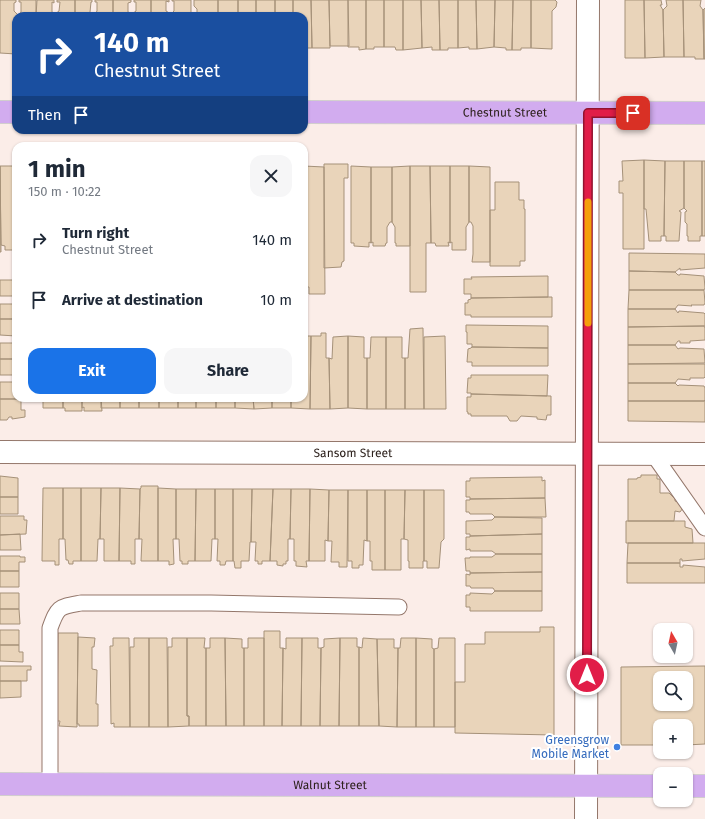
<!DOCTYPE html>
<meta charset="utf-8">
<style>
:root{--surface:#fff;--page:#f6f6f7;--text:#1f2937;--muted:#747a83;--accent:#1a73e8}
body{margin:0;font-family:"Fira Sans",sans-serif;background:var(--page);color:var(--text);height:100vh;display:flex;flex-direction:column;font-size:15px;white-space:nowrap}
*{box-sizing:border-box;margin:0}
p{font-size:13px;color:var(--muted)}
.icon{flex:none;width:22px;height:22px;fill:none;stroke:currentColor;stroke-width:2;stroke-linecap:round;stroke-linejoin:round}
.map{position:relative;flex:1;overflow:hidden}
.drawer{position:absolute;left:12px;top:142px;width:296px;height:260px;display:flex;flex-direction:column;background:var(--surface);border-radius:12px;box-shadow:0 1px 3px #0004}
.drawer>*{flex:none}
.banner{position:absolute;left:12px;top:12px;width:296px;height:122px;border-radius:12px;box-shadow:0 1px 3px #0004;background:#1a4fa0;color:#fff;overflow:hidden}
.needle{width:26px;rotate:351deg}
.controls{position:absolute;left:653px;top:623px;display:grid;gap:8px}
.controls a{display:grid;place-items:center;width:40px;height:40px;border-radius:8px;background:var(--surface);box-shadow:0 1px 3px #0004;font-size:20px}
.pin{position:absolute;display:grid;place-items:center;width:34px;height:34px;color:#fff;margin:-17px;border-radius:8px;box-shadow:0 2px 6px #0006}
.me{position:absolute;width:44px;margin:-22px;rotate:0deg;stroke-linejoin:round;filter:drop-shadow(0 0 3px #0008)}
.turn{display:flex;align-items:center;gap:14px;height:84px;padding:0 16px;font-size:18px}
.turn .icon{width:52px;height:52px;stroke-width:2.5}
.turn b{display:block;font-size:28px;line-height:34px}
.then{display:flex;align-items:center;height:38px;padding:0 16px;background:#0003;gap:8px;font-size:15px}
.round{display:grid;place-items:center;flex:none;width:42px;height:42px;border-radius:12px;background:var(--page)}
.head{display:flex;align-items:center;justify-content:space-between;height:68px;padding:0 16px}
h1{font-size:24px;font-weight:700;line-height:30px}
.cta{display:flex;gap:8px;margin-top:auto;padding:8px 16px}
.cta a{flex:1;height:46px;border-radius:12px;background:var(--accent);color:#fff;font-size:16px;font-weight:700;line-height:46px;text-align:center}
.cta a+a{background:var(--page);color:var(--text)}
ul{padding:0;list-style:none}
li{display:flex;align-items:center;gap:12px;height:60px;padding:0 16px}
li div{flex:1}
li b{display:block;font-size:15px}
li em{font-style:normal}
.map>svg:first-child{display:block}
.building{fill:#e9d4ba;stroke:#a59179;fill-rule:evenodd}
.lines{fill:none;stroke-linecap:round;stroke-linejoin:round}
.service-casing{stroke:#94776b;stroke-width:17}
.minor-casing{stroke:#94776b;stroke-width:24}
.primary-casing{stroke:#d1cecd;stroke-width:24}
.service{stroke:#fff;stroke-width:15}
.minor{stroke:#fff;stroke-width:22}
.primary{stroke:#d2acef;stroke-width:22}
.route-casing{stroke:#92132f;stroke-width:10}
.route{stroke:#e11d48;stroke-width:7}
.slow{stroke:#f59e0b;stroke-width:7}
.shop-dot{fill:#3f7fe0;stroke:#fff;stroke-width:1.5}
.labels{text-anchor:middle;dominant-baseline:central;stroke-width:4;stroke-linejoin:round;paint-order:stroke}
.street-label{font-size:12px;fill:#2e221d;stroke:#fff}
.shop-label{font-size:12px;fill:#366cbe;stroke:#fff;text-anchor:end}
</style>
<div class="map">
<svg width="705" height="819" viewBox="0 0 705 819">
<rect width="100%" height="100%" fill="#fbede8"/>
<!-- building -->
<path class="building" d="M0 0H16V2L14 3V11L18 15V16H16V54L0 53Z
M19 0H36V16H18L21 12V2H19Z
M37 0H54V3L52 2V12L55 14V16H36Z
M57 0H75V16H55V14L59 11 60 2H57Z
M75 0H92V2H91L90 12 94 16H75Z
M95 0H113V16H94L97 11V2H95Z
M113 0H131V2L128 3V12L132 14V16H113Z
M134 0H151V16H132V14L136 11V2H134Z
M151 0H169V2L166 1V11L171 14V16H151Z
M172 0H191V16H171V14L174 11V1H172Z
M194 0H218V16H197V9L194 6Z
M218 0H238V16H218Z
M238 0H256V16H238Z
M256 0H275V16H256Z
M275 0H293V16H275Z
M293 0H311L312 48H304V16H293Z
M311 0H329L330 48H312Z
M329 0H348L349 46H330Z
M348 0H366V49L359 50V47H348Z
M366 0H384V47H374V49H366Z
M384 0H403V50H396L395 47H384Z
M403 0H421L422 48 403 50Z
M421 0H439L440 50H432V47L422 48Z
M439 0H458V48H448V50H440Z
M458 0H476L477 49H469V47L458 48Z
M476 0H495L494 47 477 49Z
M495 0H513L512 50H506V48L494 47Z
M513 0H531V48H521V50H512Z
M531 0H555L557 2 556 7 552 11V49L531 48Z
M625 0H644L645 58H625Z
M644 0H661L662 5H660L663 10 664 57 645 58Z
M666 0H683L684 57H664L663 10 667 6Z
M683 0H701L700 6 703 10 704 59H695V57H684Z
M705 8V59H704L703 10Z
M644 160V249H623V193H619V181H623L622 161Z
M644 160 665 161 664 236H661V241H649L646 209H644Z
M665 161H684V208L679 211 681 212 679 241H666V236H664Z
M684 161H702V236H700V241H688V236H687V224L685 222V212L687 211 684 208Z
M702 161H705V236H702Z
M324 164H348V178H344V261L342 262 341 267 324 268Z
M0 166H16V250H5V246L1 245Z
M0 166 1 252H0Z
M304 166 324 167 325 294H309V287H307V227L304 223Z
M351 166 371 167V243L369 242V247L354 246V243H351Z
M410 166V246H396V243H395V227L392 222V167Z
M410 166H430L431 243H426V292H410Z
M430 166H450V243L448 242 449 246H436L435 243H431Z
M450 166H469V222L466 227V250H452V242L450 243Z
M469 166 490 167V262H472L473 254V226L471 222H469Z
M371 167H392V222H390L387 227V243H386L385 246H373V242L371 243Z
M495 182H519V200H524V209H525V261H520V266H490V210H495Z
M629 253 705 254V268L680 270V268L675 272 629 271Z
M629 271 675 272 678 275H680V274L704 276 705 288 704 290H629Z
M548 276V297L471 298V294H464V279H472L471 277Z
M0 280H16V296H0Z
M629 290H704L705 303 704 305H691L692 306 678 305 675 309H628Z
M552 297V317H471V315H465V303H468V300L471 299V298Z
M0 304H16V319H0Z
M628 309H675L678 313 679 311 704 313 705 314V326L628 327Z
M0 319H16V336L0 335Z
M466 325 548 326V348L472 347V344H467V332H466Z
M704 326 705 328V340L690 341V343H680V341H678L675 345H628V327Z
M423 328 424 409H405V358H408L410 329Z
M321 333H326V358H329L330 409H310L311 336H321Z
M304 336H311L310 409 291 408V398H304Z
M348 336V408L330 409 329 358 332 359 333 337Z
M348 336 364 337V358H367V409L348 408Z
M445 336 446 409H424V337Z
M371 337H386V409H367V358H370Z
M386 337H402V358H405V409H386Z
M0 343H16V359H0Z
M628 345H675L678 349 680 348 704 349 705 363 628 364Z
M472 347 548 348V366H472V362H467L468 349 471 348Z
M0 359H16V375H0Z
M628 364H705V377L704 378H690V380L678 379 675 383H628Z
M471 375H548L547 396 471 394V393H467L468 378H471Z
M0 382H16V398H21V399H0Z
M628 383H675L678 386 679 385 704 386 705 388V400L704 401H628Z
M471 394 551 396V415H547L546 420 537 419V417L521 416 517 421H510L507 416H471V414H468V412H467V397H471Z
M43 398H63V408H43Z
M63 398H82V411H65V408H63Z
M82 398H101L102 411H84V407L82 408Z
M101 398H120V408H101Z
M120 398H139V408H120Z
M139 398H159V408H139Z
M159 398H178V408H159Z
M178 398H196V408H178Z
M196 398H216V408H196Z
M216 398H235V408H216Z
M235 398H253L254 409 235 408Z
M253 398H272V408L254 409Z
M272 398H291V408H272Z
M0 399H21V410H25V417L12 419V417H9L7 420H0Z
M628 401H705V422L628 421Z
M641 475H657V479H660V493H669L675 499V501L680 503 683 508 680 512 675 511 674 521H628V479H637V478L641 477Z
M0 476 18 478V497H0Z
M542 477V481L545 480V498L470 499V497H466V481H470V478Z
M141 486H158V561H141L142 539H139L140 489 141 488Z
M43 488H63V539H59V565H55V561H42Z
M63 488H81V561H73V564H69L68 560H66L65 539H63Z
M81 488H101L100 539H98L97 561H81Z
M101 488H120L119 561H104V539H100Z
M120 488 140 489 139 539H135V564H131V561H119Z
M158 488 176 489V539H173L174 564 169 565V561H158Z
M176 489H196L195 561H188V564H182V561H180L179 539H176Z
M196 489H215V539H212L211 561H195Z
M215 489H233V561H226L225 565H220V561H217L218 539H215Z
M233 489H252L251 542H250L249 561H241V568H235L234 561H233Z
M252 489H273L270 561H262V564H258V561H255L256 542H251Z
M273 489H291L290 539H288V561H286V564H283V566L277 565V561H270Z
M291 489H310L309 561H306L307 567 296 566V561H294V539H290Z
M310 489 329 490 328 541 325 540V561H309Z
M329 490H348L347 567H339V562H331L332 541H328Z
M348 490H367V541L364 540 363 565H359V568H352V561H348Z
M367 490H385V570H372V561H370V541H367Z
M385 490H405L404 539H401V570H385Z
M405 490H424V561H423V568H409V561H408V540L404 539Z
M424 490H444V539L441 542 439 568H427V561H424Z
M0 497H18V514H0Z
M545 498 546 517H495L492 514H470L469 512H466V500H470V499Z
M0 516H24V520H27L26 534 0 535Z
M495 517 542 518V534L470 536V534H466V521L492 520Z
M626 521H685V527L692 529 693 543H626Z
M20 534 21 550H0V535Z
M542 534V554H496L492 551H470V549L466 550V537H470V536Z
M628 543H705V559L682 561V559H680V563H627Z
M496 554H542V572L470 573V571H466L465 558H470V557H492Z
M0 556H20V557H25V562H19V571H0Z
M627 563H680V567H683V565L705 567V583H627Z
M0 571H19V587H0Z
M542 572V591H495L493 588H471L470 586H466V574L470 575V573Z
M495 591H542V611H470V607H466V595H470V593L492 594Z
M0 593H19V609H0Z
M0 609H19L20 624H0Z
M540 627H554V735L455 733V682H465V644H485V632H540Z
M0 630H19V645H0Z
M264 631H280V648H283L282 726H264Z
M58 633H78L77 727 59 726 60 721H57Z
M78 637 95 638 94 647H92V669L97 670 96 704H98V726H79V724H77Z
M113 638H129L130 727H114V723L111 724 110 646H113Z
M134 638H149V727H130V647H134Z
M149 638H167L168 727H149Z
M172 638H187V716H189V726L168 727V647H172Z
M187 638H205L204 648H206V726H189V716H187Z
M210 638H225L226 726H206V648H210Z
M225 638 242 639V648H244V726H226Z
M248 638H264V726H244V648H248Z
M286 638H302L301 726H282L283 648 286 649Z
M302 638H318V648H321L320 726H301Z
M340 638 339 726H320L321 648 324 647V639Z
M340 638H357V647H359V726H339Z
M363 638 377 639 379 726H359V647L362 648Z
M401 638H416V727H397L398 648H400Z
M416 638 432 639V648L434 649V727H416Z
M439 638H455V727H434V649L438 648Z
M377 639H394V648H398L397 727 379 726Z
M0 645H19V652H23V662L0 661Z
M0 666H31V670H27V681H0Z
M705 666V744L686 745V726H660V745H621V667ZM660 678H686V704H660Z
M0 681H21V697L0 698Z"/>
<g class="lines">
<defs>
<path id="service" d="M653 454 705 528
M50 784V628C58 606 59 607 81 603H211L399 607"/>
<g id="minor">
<path id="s1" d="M0 452 705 454"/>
<path d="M586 819 588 0"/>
</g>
<g id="primary">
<path d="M0 112H16"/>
<path id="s2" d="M304 112 705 113"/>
<path id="s3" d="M0 784 660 786"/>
<path d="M686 786H705"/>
</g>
</defs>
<!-- service casing -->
<use href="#service" class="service-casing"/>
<!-- minor casing -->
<use href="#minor" class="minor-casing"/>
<!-- primary casing -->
<use href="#primary" class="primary-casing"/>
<!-- service -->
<use href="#service" class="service"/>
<!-- minor -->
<use href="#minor" class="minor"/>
<!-- primary -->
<use href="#primary" class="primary"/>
</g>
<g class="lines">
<defs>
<path id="route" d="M587 675 588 113H633"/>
</defs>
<!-- route casing -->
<use href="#route" class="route-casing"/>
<!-- route -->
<use href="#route" class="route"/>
<!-- slow -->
<path class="slow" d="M588 323V202"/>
</g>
<!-- markers -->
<circle class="shop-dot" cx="617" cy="747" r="4"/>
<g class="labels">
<!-- street labels -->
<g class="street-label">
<text stroke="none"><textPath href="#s2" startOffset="201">Chestnut Street</textPath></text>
<text stroke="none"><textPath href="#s1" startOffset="353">Sansom Street</textPath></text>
<text stroke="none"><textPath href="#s3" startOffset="330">Walnut Street</textPath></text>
</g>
<!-- shop labels -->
<g class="shop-label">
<text x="609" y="740">Greensgrow<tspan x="609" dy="14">Mobile Market</tspan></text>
</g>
</g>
</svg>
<div class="controls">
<a><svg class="needle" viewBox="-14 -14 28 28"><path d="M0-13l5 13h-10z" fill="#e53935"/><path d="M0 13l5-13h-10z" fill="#747a83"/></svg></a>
<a><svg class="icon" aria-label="search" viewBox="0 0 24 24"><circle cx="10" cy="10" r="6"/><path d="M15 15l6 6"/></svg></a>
<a>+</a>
<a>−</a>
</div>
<div class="pin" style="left:633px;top:113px;background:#d93025"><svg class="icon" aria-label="arrive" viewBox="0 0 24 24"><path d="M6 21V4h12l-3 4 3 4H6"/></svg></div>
<svg class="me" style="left:587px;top:675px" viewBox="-20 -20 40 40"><circle r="17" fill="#e11d48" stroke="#fff" stroke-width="3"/><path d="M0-11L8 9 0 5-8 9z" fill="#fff"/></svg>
<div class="banner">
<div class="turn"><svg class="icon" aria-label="right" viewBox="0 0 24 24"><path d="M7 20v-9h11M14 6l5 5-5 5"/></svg><div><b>140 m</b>Chestnut Street</div></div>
<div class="then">Then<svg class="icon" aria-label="arrive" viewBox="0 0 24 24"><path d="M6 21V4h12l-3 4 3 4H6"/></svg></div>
</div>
<section class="drawer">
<div class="head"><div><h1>1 min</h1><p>150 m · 10:22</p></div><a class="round"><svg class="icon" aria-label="close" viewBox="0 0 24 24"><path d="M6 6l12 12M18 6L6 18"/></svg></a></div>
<ul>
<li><svg class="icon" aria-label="right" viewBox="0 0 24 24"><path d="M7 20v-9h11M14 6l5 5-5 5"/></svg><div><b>Turn right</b><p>Chestnut Street</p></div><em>140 m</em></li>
<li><svg class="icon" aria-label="arrive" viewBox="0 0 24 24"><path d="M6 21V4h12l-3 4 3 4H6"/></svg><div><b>Arrive at destination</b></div><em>10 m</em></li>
</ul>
<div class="cta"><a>Exit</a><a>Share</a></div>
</section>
</div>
